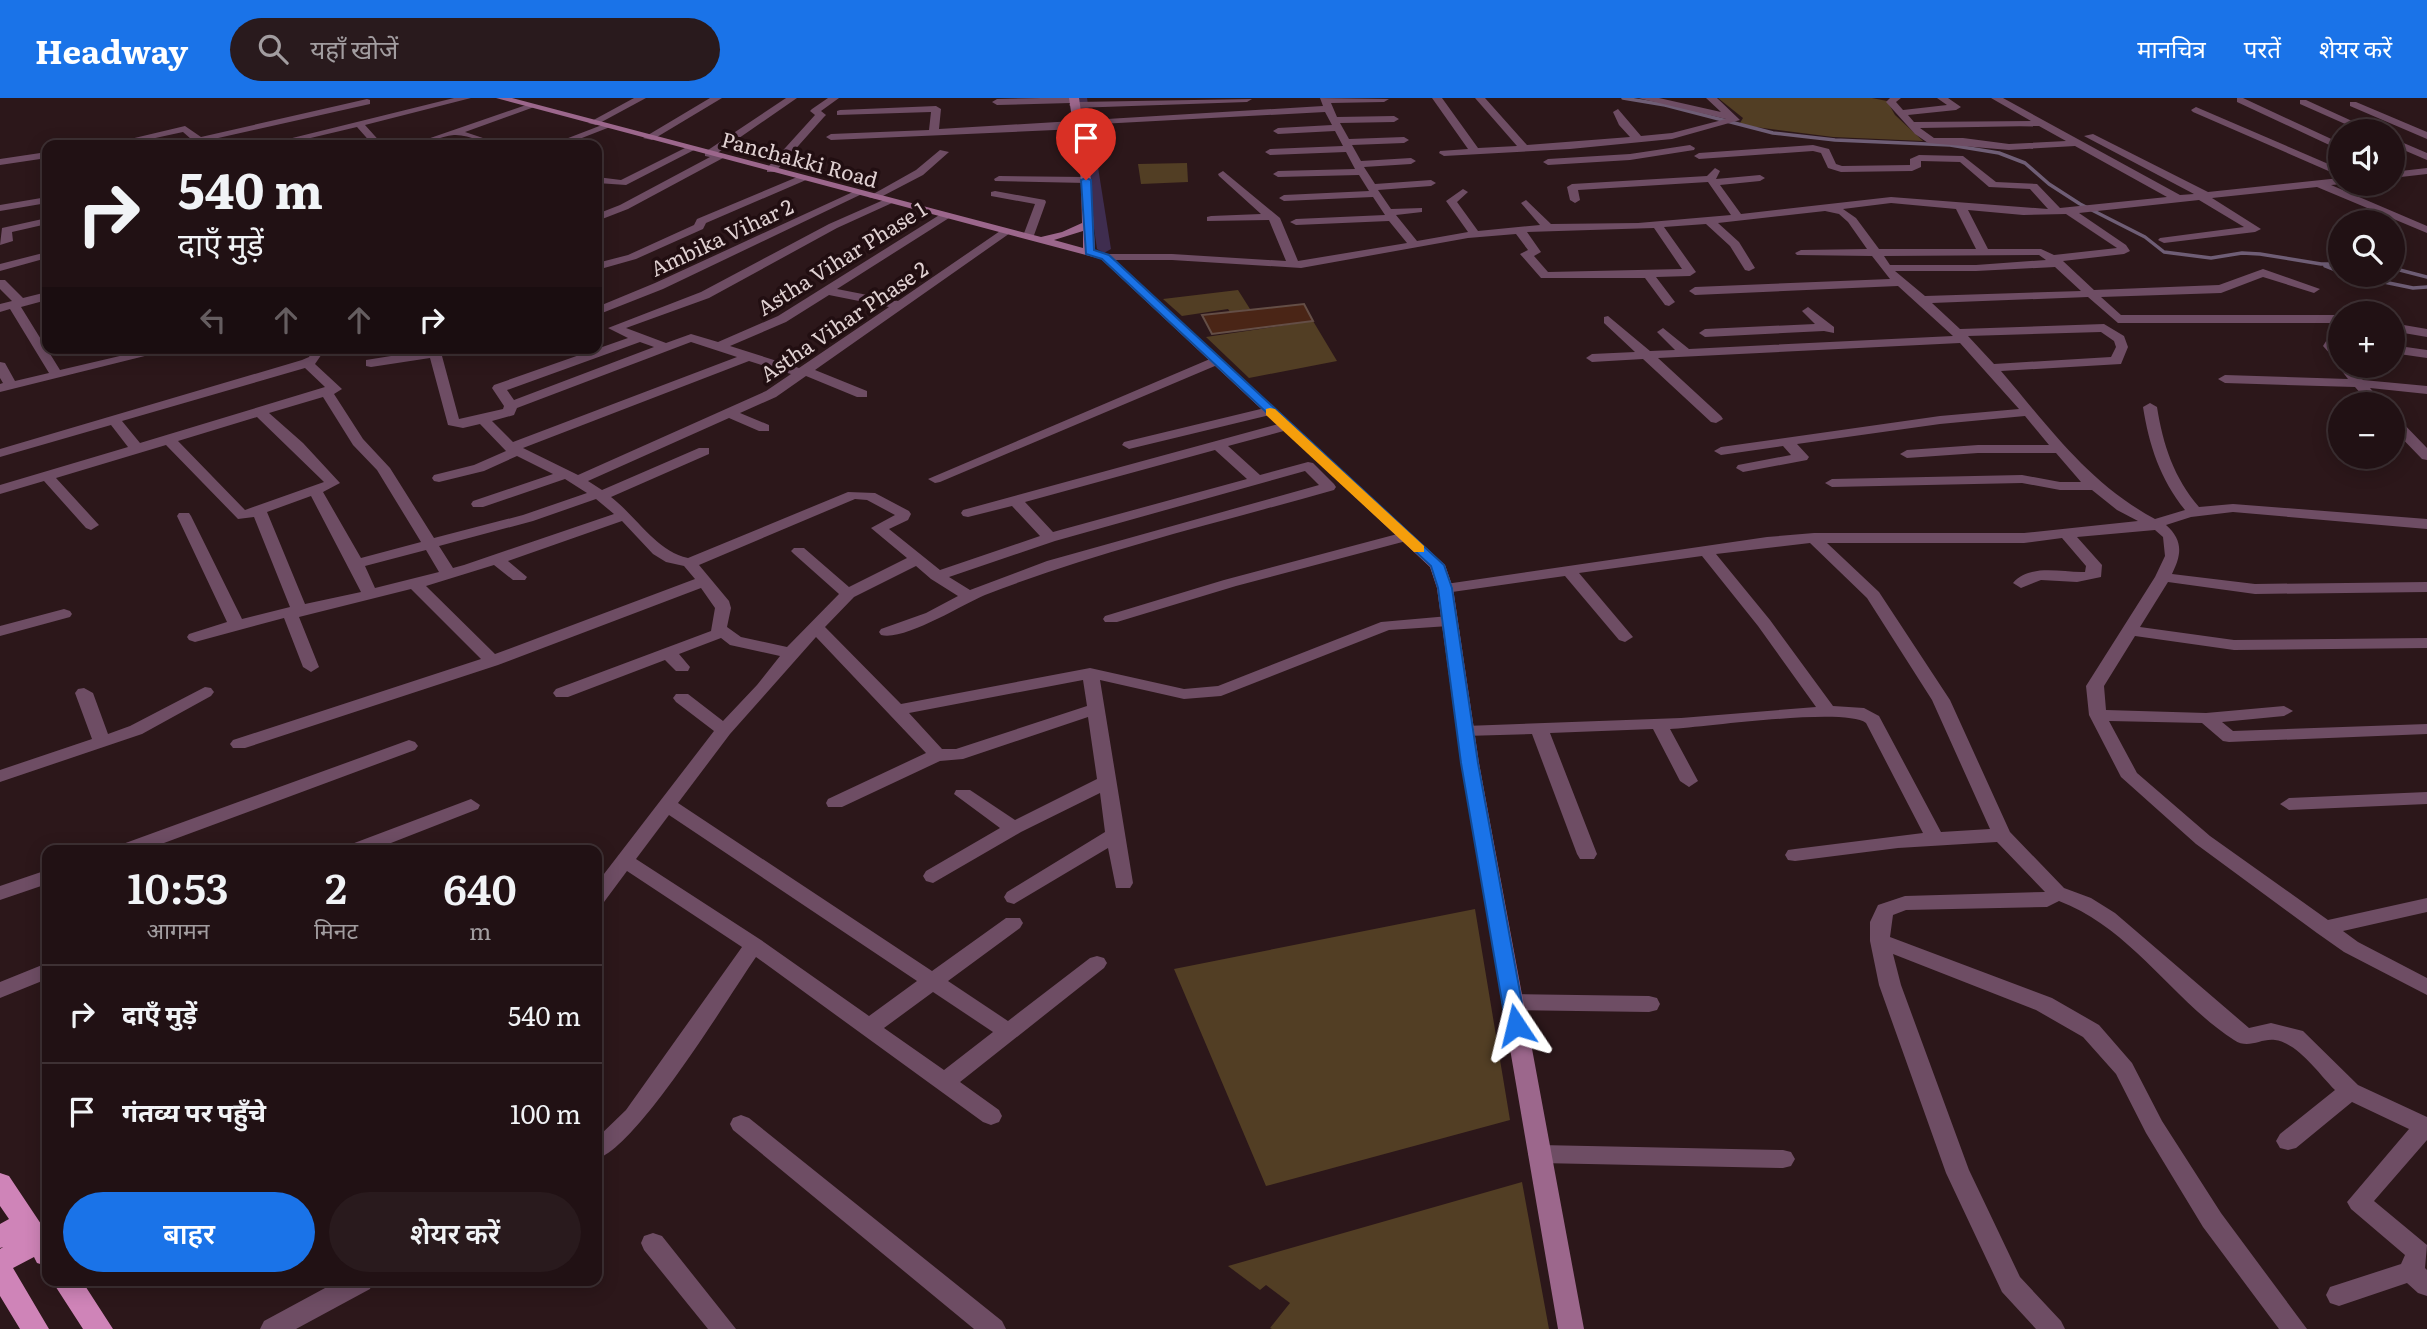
<!DOCTYPE html>
<html lang="hi">
<meta charset="utf-8">
<style>
:root{--surface:#211114;--page:#291a1d;--text:#f1f3f6;--muted:#a29da0;--line:#3e3134;--accent:#1a73e8}
body{margin:0;font-family:Literata,"Noto Sans Devanagari",serif;background:var(--page);color:var(--text);height:100vh;display:flex;flex-direction:column;font-size:26px;white-space:nowrap}
*{box-sizing:border-box;margin:0}
p{font-size:23px;color:var(--muted)}
.icon{flex:none;width:38px;height:38px;fill:none;stroke:currentColor;stroke-width:2;stroke-linecap:round;stroke-linejoin:round}
.map{position:relative;flex:1;overflow:hidden}
.details{position:absolute;left:42px;top:747px;width:560px;height:441px;display:flex;flex-direction:column;background:var(--surface);border-radius:14px;box-shadow:0 4px 18px #0003,0 0 0 2px var(--line)}
.details>*{flex:none}
.banner{position:absolute;left:42px;top:42px;width:560px;height:214px;border-radius:14px;box-shadow:0 4px 18px #0003,0 0 0 2px var(--line);background:#211114;color:var(--text);overflow:hidden}
.controls{position:absolute;left:2328px;top:21px;display:grid;gap:14px}
.controls a{display:grid;place-items:center;width:77px;height:77px;border-radius:50%;background:var(--surface);box-shadow:0 4px 18px #0003,0 0 0 2px var(--line);font-size:35px}
.pin{position:absolute;display:grid;place-items:center;width:60px;height:60px;color:#fff;margin:-72px -30px;border-radius:50% 50% 50% 0;rotate:-45deg;box-shadow:0 0 7px #0007}
.pin .icon{rotate:45deg}
.me{position:absolute;width:77px;margin:-38px;rotate:350deg;stroke-linejoin:round;filter:drop-shadow(0 0 5px #0008)}
.turn{display:flex;align-items:center;gap:24px;height:147px;padding:0 21px;font-size:32px}
.turn .icon{width:91px;height:91px;stroke-width:2.5}
.turn b{display:block;font-size:49px;line-height:60px}
.lanes{display:flex;align-items:center;height:66px;padding:0 21px;background:#0003;justify-content:center;gap:35px;direction:ltr}
.lanes .off{opacity:.35}
.eta{display:flex;justify-content:space-evenly;align-items:center;height:119px;text-align:center}
.eta b{font-size:42px;font-weight:600;line-height:49px}
.button{display:flex;gap:14px;margin-top:auto;padding:14px 21px}
.button a{flex:1;height:80px;border-radius:42px;background:var(--accent);color:#fff;font-size:28px;font-weight:600;line-height:80px;text-align:center}
.button a+a{background:var(--page);color:var(--text)}
ul{padding:0;list-style:none}
li{display:flex;align-items:center;gap:21px;height:98px;padding:0 21px;border-top:2px solid var(--line)}
li div{flex:1}
li b{display:block;font-size:26px}
li em{font-style:normal}
header{display:flex;align-items:center;gap:42px;box-sizing:border-box;height:98px;padding:0 35px;background:var(--accent);color:#fff}
header strong{font-size:33px}
nav{display:flex;gap:38px;margin-inline-start:auto;font-size:24px}
.search{width:490px;height:63px;background:var(--page);display:flex;align-items:center;gap:18px;box-sizing:border-box;padding:0 24px;border-radius:38px;color:var(--muted);font-size:26px}
.map>svg:first-child{display:block}
.green{fill:#523e24}
.lines{fill:none;stroke-linecap:round;stroke-linejoin:round}
.stream{stroke:#6f5e76;stroke-width:3.5}
.canal{fill:#3f2d4f;fill-rule:evenodd}
.building{fill:#4a2516;stroke:#644e46;stroke-width:2}
.minor{fill:#6e4d64;fill-rule:evenodd}
.secondary{fill:#9c678c;fill-rule:evenodd}
.trunk{fill:#cf84b8;fill-rule:evenodd}
.route{fill:#1a73e8;stroke:#114b97;stroke-width:2}
.slow{fill:#f59e0b}
.labels{text-anchor:middle;dominant-baseline:central;stroke-width:7;stroke-linejoin:round;paint-order:stroke}
.far-street-label{font-size:21px;fill:#e0d1d2;stroke:#210e11}
</style>
<header>
<strong>Headway</strong>
<div class="search"><svg class="icon" aria-label="search" viewBox="0 0 24 24"><circle cx="10" cy="10" r="6"/><path d="M15 15l6 6"/></svg>यहाँ खोजें</div>
<nav><a>मानचित्र</a><a>परतें</a><a>शेयर करें</a></nav>
</header>
<div class="map">
<svg width="2427" height="1231" viewBox="0 0 2427 1231">
<rect width="100%" height="100%" fill="#2c171a"/>
<!-- green -->
<path class="green" d="M1718 0H1872L1887 3 1895 17 1923 43 1833 39 1748 28 1740 25 1743 20Z
M1187 65 1188 84 1141 86 1138 66Z
M1238 192 1250 211 1230 214 1228 211 1182 218 1163 201Z
M1313 223 1337 263 1249 280 1206 239Z
M1475 811 1510 1022 1266 1088 1174 871Z
M1522 1084 1549 1231H1272L1270 1230 1290 1205 1266 1187 1260 1192 1228 1168Z"/>
<g class="lines">
<!-- stream -->
<path class="stream" d="M1623 0 1665 7 1773 35 1835 42 1950 47 1999 55 2025 65 2049 86 2080 106 2145 139 2164 154 2211 160 2242 155 2260 156 2321 166H2340
M2325 168 2340 174
M2392 170 2427 179
M2350 177 2413 190 2427 189"/>
<!-- canal -->
<path class="canal" d="M1075 0H1087L1111 151 1104 155 1097 151Z"/>
</g>
<!-- building -->
<path class="building" d="M1304 206 1313 223 1212 236 1202 217Z"/>
<g class="lines">
<!-- minor -->
<path class="minor" d="M454 0H471L365 27 383 47H373L357 29 281 47H264Z
M634 0H646L596 27 588 25Z
M710 0H722L652 42 643 40Z
M786 0H797L716 56H723V60L628 111 597 123V116L620 107 710 59 705 58V54Z
M828 0H839L821 13 826 17 824 19 775 74H767V70L815 17 810 13 812 11Z
M1042 0H1077V4L1252 1 1247 4 1074 10 1069 7 1071 5 997 7 992 4 997 1Z
M1320 0 1389 1 1384 4 1331 5 1337 19 1394 18 1399 21 1394 24 1340 25 1349 41 1404 39 1409 42 1404 45 1352 47 1361 63 1411 60 1416 63 1411 66 1364 69 1375 86 1431 82 1436 85 1431 88 1378 92 1391 111 1422 110V114L1396 117 1417 143 1468 134 1446 103 1463 91 1468 94 1457 104 1478 133 1540 127 1521 105 1526 102 1551 126 1638 125 1731 117 1708 84 1578 92 1580 102 1575 105 1570 102 1567 89 1572 86 1707 78 1715 70 1720 73 1716 81 1760 77 1765 80 1760 83 1720 87 1741 116 1891 99 2048 111 2030 91 1989 89 1960 64 1921 63V69L1912 73 1841 74 1828 70 1821 55 1813 53 1699 61 1694 58 1699 55 1813 47 1829 51 1836 66 1842 68 1910 67V61L1919 57 1963 58 1996 84 2037 86 2060 110 2167 99 2075 48 2009 52 1928 45 1915 36 1886 4 1890 0H1901L1896 4 1903 12 1947 7 1937 0H1948L1961 9 1956 12 1908 17 1914 24 2031 23 1991 0H2003L2180 97 2194 96 2084 38 2093 36 2208 94 2340 80 2342 86 2331 87 2427 128V135L2317 89 2212 100 2261 131 2255 134 2164 145 2158 142 2160 140 2244 129 2199 102 2079 115 2126 147 2130 153 2124 156 2063 163 2094 192 2219 187 2263 171 2320 191 2314 195 2263 179 2221 195 2101 199 2121 217H2340V225H2118L2088 199 1932 205 1960 231 2104 226 2124 238 2128 249 2121 266 2001 273C2049 329 2088 385 2155 421L2185 412C2160 381 2149 347 2143 309L2150 305 2157 309C2163 347 2174 380 2199 409L2233 406 2427 421V431L2233 414 2191 419 2166 427C2183 442 2182 456 2172 476L2255 486 2427 484V494L2255 496 2168 484 2140 529 2234 542 2427 540V550L2234 552 2135 538 2104 588 2106 612 2206 615 2284 608 2293 613 2284 618 2222 624 2233 633 2427 626V636L2229 644 2223 643 2202 625 2109 623 2137 675 2210 738 2328 822 2427 800V814L2343 833 2358 844 2427 880V897L2344 854 2317 835 2196 746 2121 679 2089 617 2086 588 2155 479 2165 458 2163 439 2155 432 2077 439 2102 467 2101 479 2077 484 2041 482 2021 490 2013 485C2031 465 2062 475 2085 474L2086 468 2062 440 2024 445H1827L1879 494 1950 602 2010 734 2064 790 2091 800 2115 815 2249 930 2271 925 2303 933 2358 987 2427 1019V1042L2374 1103 2427 1147 2425 1170 2427 1172V1198L2418 1195 2407 1185 2339 1208 2330 1205 2326 1197 2330 1189 2401 1166 2405 1157 2351 1111 2347 1104 2409 1031 2352 1004 2296 1050 2288 1052 2280 1050 2276 1043 2280 1036 2335 992C2319 976 2298 945 2275 942 2260 940 2249 952 2234 942 2171 901 2132 831 2059 803L2047 809 1906 812 1893 817 1890 839 2052 900 2099 927 2132 965 2162 1023 2221 1115 2307 1231H2279L2203 1129 2146 1035 2116 976 2083 939 2036 912 1893 856 1901 887 1969 1072 2020 1179 2061 1223 2065 1231H2036L2002 1194 1946 1075 1879 887 1870 843V824L1878 807 1905 798 2045 794 1997 744 1898 750 1795 763 1788 762 1785 757 1788 752 1795 751 1923 735 1866 625C1845 609 1705 629 1670 631L1698 683 1689 689 1680 683 1653 631 1550 635 1597 756 1594 761H1580L1577 756 1532 636 1465 638 1456 633 1465 628 1681 620 1816 609 1758 528 1702 458 1579 475 1633 539 1625 544 1619 542 1565 478 1445 495 1437 490 1439 487 1767 439 1814 435H2024L2138 423 2117 412 2092 392H2060L2022 385 1832 389 1825 385 1832 381 2022 377 2060 384H2081L2056 355H1978L1907 360 1900 356 1907 352 1978 347H2049L2025 318 1940 326 1797 346 1809 359 1807 362 1743 374 1736 370 1738 367 1791 357 1783 348 1721 357 1714 353 1721 349 1940 318 2019 311 1960 245 1658 260 1721 318 1723 321 1716 325 1711 324 1643 261 1592 264 1586 260 1592 256 1635 254 1604 225V219L1608 218 1650 253 1675 252 1657 234 1663 230 1689 251 1953 238 1898 188 1695 197 1689 193 1695 189 1890 181 1872 158 1797 157 1795 155 1801 152 1867 151 1848 124 1839 116 1825 113 1718 125 1739 144 1755 170 1749 173 1745 172 1730 148 1706 126 1664 129 1696 174 1690 178 1656 179 1675 204 1669 208 1665 207 1645 180H1541L1520 156 1528 152 1516 136 1468 140 1301 170 1172 162H1105L1099 159 1105 156H1172L1286 163 1269 122 1207 123V119L1211 118 1261 116 1219 78 1218 76 1223 73 1280 120 1298 163 1407 145 1389 123 1296 127 1290 124 1296 121 1385 117 1373 99 1284 103 1279 100 1284 97 1369 93 1359 77 1278 79 1273 76 1278 73 1355 71 1346 54 1270 57 1265 54 1270 51 1343 48 1335 33 1278 36 1273 33 1278 30 1332 27 1325 14 1081 27 1077 31 831 42 826 39 831 36 929 32 931 14 837 17V13L840 12 936 8 941 11 939 31 1323 8ZM2039 28 2066 43 2009 46 1963 40H1934L1920 30ZM1891 105 1956 111 1976 151H1879L1856 120 1843 111ZM1968 112 2023 117 2066 116 2117 150 2054 157 2041 151H1988ZM1654 130 1682 171 1548 174 1534 158 1541 154 1527 134ZM2039 157 2046 162 1976 167H1890L1884 158ZM2055 169 2081 193 1925 198 1895 173H1976ZM2101 234 2114 243 2116 249 2111 259 1994 266 1968 238ZM1810 445 1867 500 1932 602 1990 731 1941 734 1879 618 1864 610 1833 608 1770 522 1716 456Z
M1432 0H1442L1478 50 1517 48 1475 0H1485L1527 47 1630 39 1619 27 1613 14 1618 11 1641 38 1672 35 1726 21 1638 0H1659L1721 14 1706 0H1717L1740 22 1672 41 1570 51 1444 58 1439 55 1440 53 1468 51Z
M2237 0H2243L2340 45V52L2237 4Z
M367 1 370 2V6L187 47H168L191 41 183 34 123 47H105L185 28 201 39Z
M2300 2H2306L2374 33H2361L2300 6Z
M2350 4H2356L2427 34V41L2350 8Z
M529 6 537 8 465 34 504 47C487 47 468 36 454 37 439 38 426 48 410 47Z
M2196 9 2340 71V78L2193 14 2191 12Z
M602 27 610 29 564 47H550Z
M2392 40 2427 55V62L2392 47Z
M1690 47 1695 50 1694 52 1630 62 1548 67 1543 64 1548 61 1630 56Z
M687 49 696 51 626 87 597 85V79L621 82Z
M940 52 949 54 923 77 877 101 868 99 916 72Z
M47 54V60L0 67V61Z
M2427 70V76L2392 80V74Z
M802 77 807 80 806 82 706 125 703 131 636 161 597 172V165L628 157 694 127 697 121Z
M999 78 1086 79 1091 82 1086 85 995 83 994 81Z
M855 93 864 95 663 191 597 217V209L655 185Z
M995 93 1045 102 1046 104 1033 140 1023 138 1035 106 991 98V94Z
M47 99V105L0 113V107Z
M888 100 893 103 892 105 837 130 709 200 626 230 666 245 691 236 718 244 778 218 941 116H949V120L837 191 898 203 1003 131 1013 133 815 272 867 293V299H857L806 278 776 299 740 315 769 327V333H759L729 320 588 383 602 392 699 350H709V356L611 399C636 418 656 453 688 460L848 394 875 395 909 413 911 416 908 422 889 431 940 472 1040 438 1012 408 968 419 963 418 961 415 963 412 1286 324 1293 328 1291 331 1228 348 1260 377 1308 364 1313 365 1334 386 1336 389 1334 392C1217 425 1098 453 985 497 961 507 905 543 881 537L879 534 881 531 926 515 958 498 931 481 916 468 854 499 825 529 901 606 1090 570 1184 591 1218 588 1381 524 1449 518 1457 523 1449 528 1389 532 1221 598 1184 601 1100 582 1133 785 1130 790H1116L1108 750 1014 806 1007 804 1004 799 1007 794 1105 734 1100 695 1021 734 933 785 926 783 923 778 926 773 1000 730 954 696 956 692H970L1015 722 1097 681 1088 619 963 661 940 663 842 709H828L826 705 828 701 926 655 816 539 730 636 678 705 932 873 1006 820H1020L1023 825 1020 830 948 883 1008 923 1090 860 1097 858 1104 860 1107 865 1104 870 960 984 999 1012 1002 1018 999 1024 991 1027 983 1024 756 859C727 901 639 1047 597 1061V1040L626 1012 742 849 627 773 604 804 597 806V785L714 633 676 604 673 600 676 596H688L723 623 757 587 780 558 730 547 721 540 679 556 690 569 688 573H676L665 562 568 599H556L553 595 556 591 711 533 715 510 701 490 498 567 245 650H233L230 646 233 642 481 561 411 491 299 519 319 569 311 574 303 569 284 520 195 544 189 542 187 539 189 536 227 524 177 418 179 415H189L191 418 242 521 290 509 254 419 238 421 166 347 56 380 99 427 91 432 86 430 44 383 0 396V387L128 349 111 327 0 359V351L302 262 309 259 314 250H326L315 266 342 291 334 296 363 341 390 370 434 440 523 417 587 395 565 381 483 409H473L471 406 473 403 553 376 517 358 484 373 439 384 434 383 432 380 434 377 474 367 506 353 480 326 463 330 448 327 430 260 371 269 366 268V262L441 250H473L442 258 459 321 503 311 504 308 492 290 494 287 628 240 608 230 701 194 829 126ZM829 197 889 209 799 270 730 248 786 224ZM640 244 654 249 514 302 507 292ZM691 244 737 259 513 344 492 323 514 317 517 310ZM749 263 791 276 766 293 578 377 523 350ZM305 270 325 289 140 345 122 323ZM323 299 353 347 377 372 421 444 361 460 323 394 340 385 303 345 269 315ZM257 319 324 384 245 412 178 343ZM1215 352 1247 381 1053 434 1025 404ZM1305 373 1319 387 1047 463 970 492 949 479 1055 443ZM311 398 361 494 305 506 267 414ZM596 401 614 416 464 467 453 470 439 448 533 423ZM855 401 867 402 895 417 871 430 907 460 849 489 804 450H794L791 453 794 456 839 496 787 549 741 539 727 529 731 510 729 503 699 467ZM622 423 653 456 666 464 684 468 695 481 495 556 426 488 494 467 513 482H525L527 479 508 463ZM426 452 439 474 375 490 365 468ZM1083 582 1087 608 956 651H942L909 615ZM669 717 917 883 869 918 761 842 636 761ZM933 894 993 934 944 972 884 930Z
M47 120V126L12 134 13 143 0 147 2 130Z
M47 154V160L0 173V166Z
M0 182H5L23 200 47 194V202L21 209 60 272 154 250H177L0 294V286L3 285 0 280V264L5 265 15 283 49 275 10 211 0 214V206L12 203 0 191Z
M1808 209 1834 229V235L1824 233 1705 239 1699 235 1705 231 1815 226 1802 213Z
M2392 225 2427 231V239L2392 233Z
M2340 239V247L2335 248 2340 253V268H2351L2363 282 2427 288V296L2370 290 2384 306H2370L2355 289 2225 285 2218 281 2225 277 2348 281 2338 268 2339 266 2323 248 2328 240Z
M2392 247 2427 252V260L2392 255Z
M1217 258 1223 262 1222 265 940 384 935 385 928 381Z
M1269 309 1274 310V316L1129 351 1122 347 1124 344Z
M2392 318 2397 319 2427 350V362L2422 361 2392 330Z
M1405 434 1410 436 1413 439 1410 442 1236 488 1117 524H1105L1103 521 1105 518 1224 482Z
M64 511 70 513 72 516 70 519 0 538V528Z
M205 589 211 590 214 594 211 598 142 636 0 684V672L92 641 75 595 78 591 84 590 93 595 108 636 130 628Z
M409 642 415 644 418 648 415 652 145 752H117L120 747Z
M2427 694V706L2289 712 2280 706 2289 700Z
M471 701 480 707 478 711 373 752H346L349 747Z
M47 772V786L0 802V788Z
M47 865V881L0 900V884Z
M1512 896 1649 898 1657 900 1660 906 1657 912 1649 914 1512 912 1504 910 1501 904 1504 898Z
M741 1017 749 1020 1002 1223 1006 1231H974L733 1032 730 1026 733 1020Z
M1540 1047 1783 1052 1791 1054 1795 1061 1791 1068 1783 1070 1540 1065 1532 1063 1528 1056 1532 1049Z
M653 1135 662 1138 736 1231H708L644 1152 641 1145 644 1138Z
M338 1183H373L370 1191 296 1231H260L264 1223Z"/>
<!-- secondary -->
<path class="secondary" d="M496 0H512L1041 139 1062 134 1082 125 1081 82 1069 0H1079L1091 82 1095 153 1109 157 1445 467 1453 490 1479 665 1584 1231H1558L1461 665 1437 490 1430 469 1101 161ZM1083 133V150L1054 142Z"/>
<!-- trunk -->
<path class="trunk" d="M0 1075 9 1078 47 1135V1168L37 1165 34 1159 13 1170 49 1231H20L0 1198V1151L3 1149 0 1150V1126L9 1121 0 1108Z
M52 1183H82L113 1231H83Z"/>
</g>
<!-- route -->
<path class="route" d="M1086 80 1091 82 1094 152 1109 157 1444 467 1452 490 1478 665 1526 927 1523 932 1516 934 1509 932 1506 927 1461 665 1438 490 1431 468 1102 161 1086 156 1081 82Z"/>
<!-- slow -->
<path class="slow" d="M1270 310 1275 311 1424 448V454H1414L1266 317V311Z"/>
<g class="labels">
<!-- far-street labels -->
<g class="far-street-label">
<text transform="translate(800 60) rotate(15)">Panchakki Road</text>
<text transform="translate(721 138) rotate(-25)">Ambika Vihar 2</text>
<text transform="translate(841 159) rotate(-32)">Astha Vihar Phase 1</text>
<text transform="translate(843 222) rotate(-34)">Astha Vihar Phase 2</text>
</g>
</g>
</svg>
<div class="controls">
<a><svg class="icon" aria-label="sound" viewBox="0 0 24 24"><path d="M4 9h4l5-4v14l-5-4H4zM17 9q2 3 0 6"/></svg></a>
<a><svg class="icon" aria-label="search" viewBox="0 0 24 24"><circle cx="10" cy="10" r="6"/><path d="M15 15l6 6"/></svg></a>
<a>+</a>
<a>−</a>
</div>
<div class="pin" style="left:1086px;top:82px;background:#d93025"><svg class="icon" aria-label="arrive" viewBox="0 0 24 24"><path d="M6 21V4h12l-3 4 3 4H6"/></svg></div>
<svg class="me" style="left:1516px;top:927px" viewBox="-20 -20 40 40"><path d="M0-17L14 15 0 8-14 15z" fill="#1a73e8" stroke="#fff" stroke-width="4"/></svg>
<div class="banner">
<div class="turn"><svg class="icon" aria-label="right" viewBox="0 0 24 24"><path d="M7 20v-9h11M14 6l5 5-5 5"/></svg><div><b>540 m</b>दाएँ मुड़ें</div></div>
<div class="lanes"><svg class="icon off" aria-label="left" viewBox="0 0 24 24"><path d="M17 20v-9H6M10 6l-5 5 5 5"/></svg><svg class="icon off" aria-label="ahead" viewBox="0 0 24 24"><path d="M12 20V5M6 11l6-6 6 6"/></svg><svg class="icon off" aria-label="ahead" viewBox="0 0 24 24"><path d="M12 20V5M6 11l6-6 6 6"/></svg><svg class="icon" aria-label="right" viewBox="0 0 24 24"><path d="M7 20v-9h11M14 6l5 5-5 5"/></svg></div>
</div>
<section class="details">
<div class="eta">
<div><b>10:53</b><p>आगमन</p></div>
<div><b>2</b><p>मिनट</p></div>
<div><b>640</b><p>m</p></div>
</div>
<ul>
<li><svg class="icon" aria-label="right" viewBox="0 0 24 24"><path d="M7 20v-9h11M14 6l5 5-5 5"/></svg><div><b>दाएँ मुड़ें</b></div><em>540 m</em></li>
<li><svg class="icon" aria-label="arrive" viewBox="0 0 24 24"><path d="M6 21V4h12l-3 4 3 4H6"/></svg><div><b>गंतव्य पर पहुँचे</b></div><em>100 m</em></li>
</ul>
<div class="button"><a>बाहर</a><a>शेयर करें</a></div>
</section>
</div>
